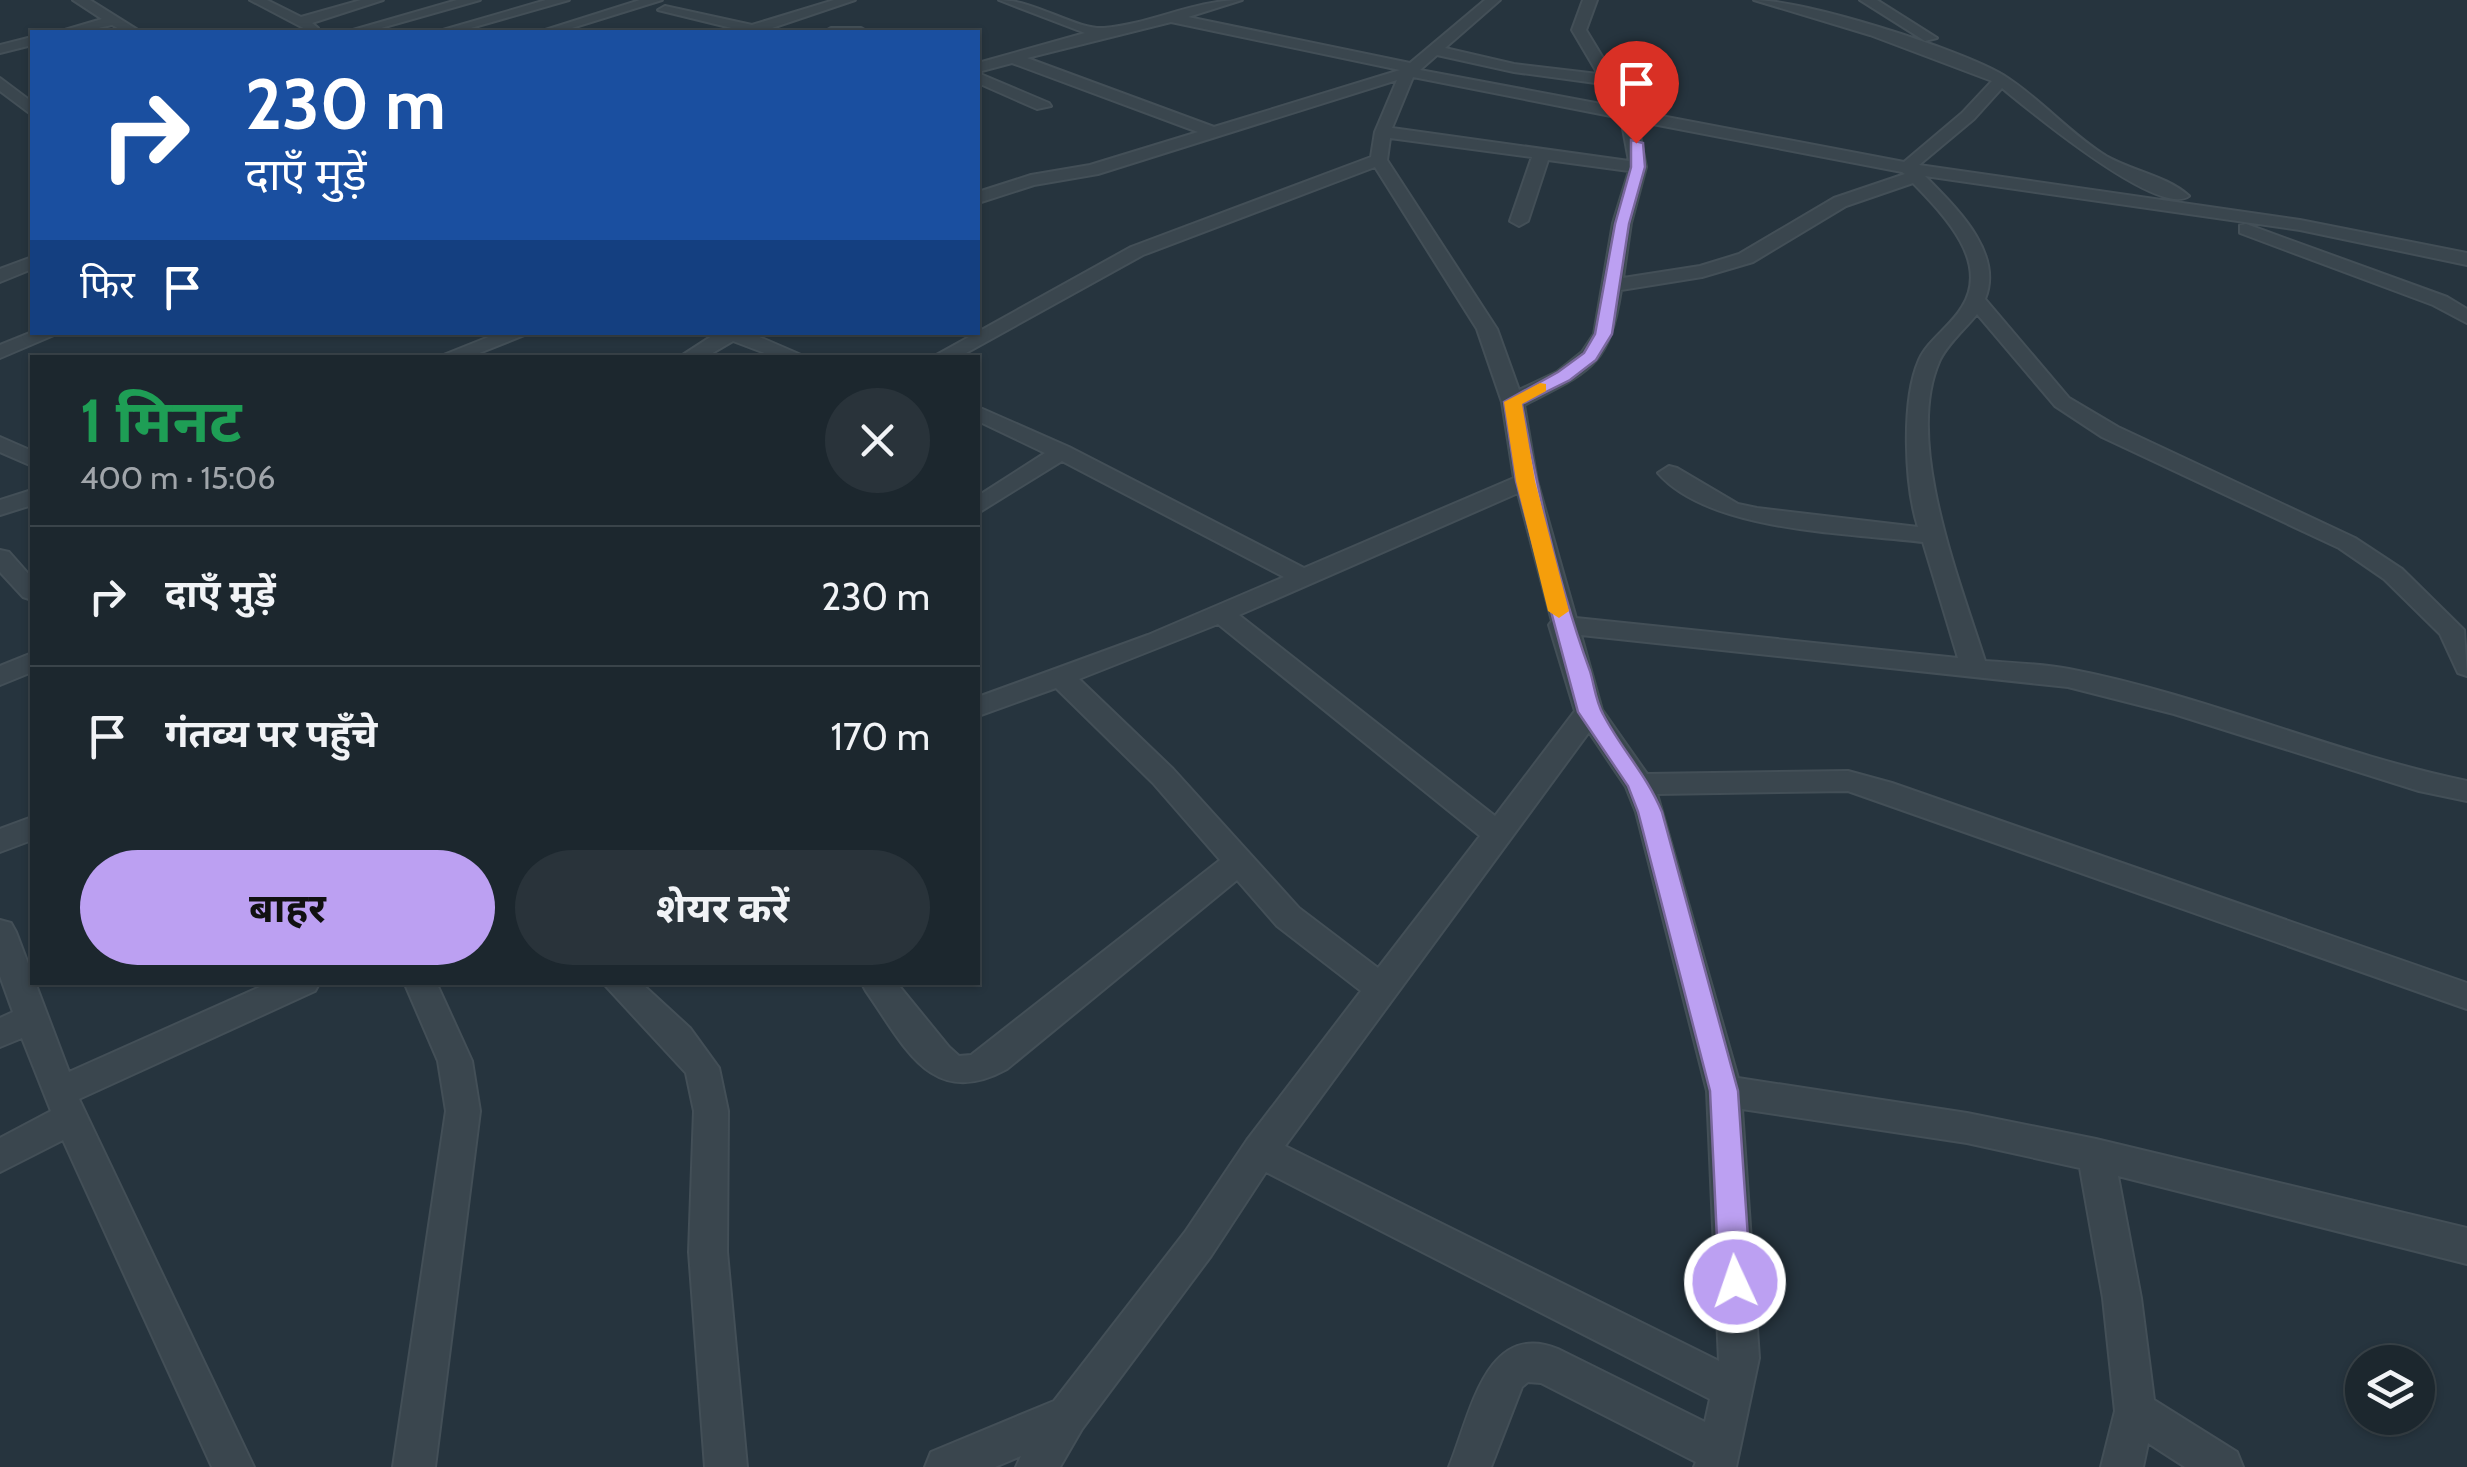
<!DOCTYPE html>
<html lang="hi">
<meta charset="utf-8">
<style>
:root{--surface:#1c272e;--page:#29333a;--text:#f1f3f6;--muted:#a0a5aa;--line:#3a444a;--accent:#bca0f2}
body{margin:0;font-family:Cabin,"Noto Sans Devanagari",sans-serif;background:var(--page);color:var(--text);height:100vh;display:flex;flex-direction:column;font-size:38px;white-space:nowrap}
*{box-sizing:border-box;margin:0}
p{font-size:32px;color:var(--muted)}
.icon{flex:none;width:55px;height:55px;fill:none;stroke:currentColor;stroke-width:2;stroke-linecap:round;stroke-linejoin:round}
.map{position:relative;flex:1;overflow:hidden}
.details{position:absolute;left:30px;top:355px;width:950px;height:630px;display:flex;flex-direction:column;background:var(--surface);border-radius:0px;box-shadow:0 2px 8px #0004,0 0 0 2px var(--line)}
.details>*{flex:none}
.top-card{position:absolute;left:30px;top:30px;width:950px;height:305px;border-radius:0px;box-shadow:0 2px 8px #0004,0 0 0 2px var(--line);background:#1a4fa0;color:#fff;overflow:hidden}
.fabs{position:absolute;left:2345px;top:1345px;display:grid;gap:20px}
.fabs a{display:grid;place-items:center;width:90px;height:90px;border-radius:50%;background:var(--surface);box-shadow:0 2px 8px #0004,0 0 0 2px var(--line);font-size:50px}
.pin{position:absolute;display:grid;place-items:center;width:85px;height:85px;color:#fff;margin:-102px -42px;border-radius:50% 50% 50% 0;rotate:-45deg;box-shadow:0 0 10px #0007}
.pin .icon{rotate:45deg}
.me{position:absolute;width:110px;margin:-55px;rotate:357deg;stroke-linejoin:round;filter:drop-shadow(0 0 8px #0008)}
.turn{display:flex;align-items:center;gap:35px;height:210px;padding:0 50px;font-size:45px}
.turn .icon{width:130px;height:130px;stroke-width:2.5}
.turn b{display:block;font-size:70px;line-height:85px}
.then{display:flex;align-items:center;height:95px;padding:0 50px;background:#0003;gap:20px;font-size:38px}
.round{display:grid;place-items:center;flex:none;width:105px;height:105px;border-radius:52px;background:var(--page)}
.headline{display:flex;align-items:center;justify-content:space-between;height:170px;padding:0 50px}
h1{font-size:60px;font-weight:700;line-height:75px;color:#1e9e55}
.action{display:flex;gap:20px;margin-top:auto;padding:20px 50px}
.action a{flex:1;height:115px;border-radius:60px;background:var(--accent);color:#111;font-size:40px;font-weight:700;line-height:115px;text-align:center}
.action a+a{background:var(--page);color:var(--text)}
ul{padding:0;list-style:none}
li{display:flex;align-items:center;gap:30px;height:140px;padding:0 50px;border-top:2px solid var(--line)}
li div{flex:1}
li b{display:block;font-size:38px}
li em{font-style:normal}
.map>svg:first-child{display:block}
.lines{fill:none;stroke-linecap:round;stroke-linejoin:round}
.minor-casing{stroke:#434f57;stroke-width:4}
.minor{fill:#3a464e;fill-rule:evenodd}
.route{fill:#bca0f2;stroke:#7a689d;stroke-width:2.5}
.slow{fill:#f59e0b}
</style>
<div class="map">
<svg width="2467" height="1467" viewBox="0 0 2467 1467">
<rect width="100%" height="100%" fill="#26343e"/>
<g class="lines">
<defs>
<path id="minor" d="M73 0H90L141 32H125L112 25 80 32H58L102 19Z
M250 0H267L301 17 361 0H383L312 23 318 28 311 32Z
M457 0H480L367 32H346Z
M546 0H569L457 32H436Z
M640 0H662L559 32H539Z
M834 0H855L769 29 772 32H748L658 10 665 6 752 25Z
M999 0C1035 0 1076 30 1104 28 1151 24 1194 0 1242 0L1188 17 1410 63 1485 0H1500L1445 48 1514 64 1598 74 1572 30 1583 0H1597L1586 30 1635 111 1904 162 1962 113 1992 81 1870 35 1754 0C1804 0 1960 49 2003 75 2040 98 2069 133 2106 156 2132 171 2167 176 2189 196 2159 219 2029 110 2002 88L1974 119 1919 165 2300 220 2467 253V265L2300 230 1925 176C1955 207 2004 252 1985 299L2069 398 2118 427 2355 538 2402 569 2464 630 2467 676 2458 673 2440 634 2384 579 2339 548 2102 437 2055 406 1977 314C1966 328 1946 345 1939 362 1904 442 1960 582 1985 661 2013 663 2042 664 2069 669 2205 695 2332 753 2467 781V801L2419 791 2174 714 2068 687 1581 635 1602 710 1647 774 1848 771 1892 783 2467 983V1009L1848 791 1657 794 1738 1078 1967 1113 2096 1139 2467 1228V1264L2118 1176 2141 1298 2154 1400 2237 1452 2243 1467H2185L2148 1443 2143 1467H2101L2115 1411 2103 1298 2080 1168 1967 1143 1742 1109 1759 1358 1736 1467H1694L1696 1462 1541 1383 1528 1382 1522 1387 1491 1467H1449C1470 1417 1485 1319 1558 1349L1705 1422 1710 1399 1266 1172 1211 1256 1082 1429 1060 1467H1016L1021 1456 995 1467H925L931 1452 1054 1401 1185 1232 1247 1140 1361 991 1277 926 1237 880 1007 1069C931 1111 904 1045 866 991L861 982H896L949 1047 959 1056 971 1055 1220 860 1153 783 1056 688 978 716V697L1148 635 1284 577 1062 461 978 513V496L1045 453 978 421V407L1069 447 1304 568 1514 478 1502 402 1477 329 1375 167 1143 255 957 358H931L1131 247 1371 157 1375 132 1397 80 1098 174 1034 185 978 203V192L1031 175 1090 165 1198 132 1012 63 978 72V63L1085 33ZM1171 22 1400 70 1214 127 1027 58ZM1437 55 1514 72 1603 84 1617 107 1420 70ZM1413 77 1621 118 1629 161 1392 128ZM1637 121 1902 172 1905 174 1834 198 1739 254 1700 266 1623 278 1631 223 1646 167ZM1390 138 1532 157 1510 221 1519 226 1528 221 1548 160 1629 171 1613 223 1594 334 1582 352 1557 372 1519 390 1497 329 1387 160ZM1913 183C1943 214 1991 262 1962 307 1951 326 1928 340 1919 360 1901 401 1905 486 1918 527L1757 508 1738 504 1677 468 1669 466 1658 473C1709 532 1849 533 1923 542L1958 658 1576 618 1537 481 1524 405C1590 371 1609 367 1621 290L1702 277 1753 262 1846 206ZM1518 493 1552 621 1549 625 1575 711 1495 816 1239 615ZM1218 624 1480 836 1378 968 1299 908 1173 769 1079 679ZM1589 732 1626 787 1636 812 1707 1091 1719 1361 1285 1146Z
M1860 0H1877L1937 38 1925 41Z
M831 28H861L868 32H824Z
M32 37V45L0 53V45Z
M978 73 1049 103 1051 106 1037 109 978 83Z
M0 78 32 102V115L0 91Z
M2246 224 2447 297 2467 309V323L2433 305 2240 233V225Z
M32 257V269L0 282V269Z
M32 332H61L0 358V345Z
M501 332H532L467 358H436Z
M718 332H748L808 358H778L733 341 704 358H678Z
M0 437 32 451V466L0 452Z
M32 490V505L0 515V500Z
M0 550 9 552 32 578V600L23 597 0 572Z
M32 653V672L0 685V666Z
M32 817V840L0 852V829Z
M0 920 11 923 16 932 69 1072 271 982H320L315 991 79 1099 254 1467H212L63 1140 0 1172V1138L51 1111 22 1038 0 1047V1018L13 1012 0 976Z
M404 982H436L472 1061 480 1111 435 1467H393L446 1111 438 1061Z
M602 982H640L690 1028 719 1068 728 1111 727 1252 747 1467H705L689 1252 694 1111 686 1073Z"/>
</defs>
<!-- minor casing -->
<use href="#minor" class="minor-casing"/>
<!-- minor -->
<use href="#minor" class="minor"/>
</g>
<!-- route -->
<path class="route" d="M1631 140 1643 143 1645 167 1629 224 1612 334 1596 360 1570 380 1522 404C1538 494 1558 584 1590 671 1594 684 1596 702 1603 714 1621 749 1647 775 1662 812L1738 1091 1751 1282 1746 1292 1735 1297 1724 1292 1719 1282 1710 1091 1638 812 1628 786 1578 712 1516 481 1504 402 1558 372 1584 353 1595 334 1615 224 1631 167Z"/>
<!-- slow -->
<path class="slow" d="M1540 383 1546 384V391L1522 404 1535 481 1569 611 1559 618 1548 611 1516 481 1504 402Z"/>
</svg>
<div class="fabs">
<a><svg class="icon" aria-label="layers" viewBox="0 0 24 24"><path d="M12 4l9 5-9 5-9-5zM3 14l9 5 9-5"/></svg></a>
</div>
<div class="pin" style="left:1636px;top:143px;background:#d93025"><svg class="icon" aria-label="arrive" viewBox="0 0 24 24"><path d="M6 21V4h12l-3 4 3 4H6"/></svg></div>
<svg class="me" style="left:1735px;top:1282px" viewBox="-20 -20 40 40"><circle r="17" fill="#bca0f2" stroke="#fff" stroke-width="3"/><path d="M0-11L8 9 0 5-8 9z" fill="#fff"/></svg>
<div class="top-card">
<div class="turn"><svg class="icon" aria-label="right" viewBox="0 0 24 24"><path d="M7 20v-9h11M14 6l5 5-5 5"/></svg><div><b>230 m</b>दाएँ मुड़ें</div></div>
<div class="then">फिर<svg class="icon" aria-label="arrive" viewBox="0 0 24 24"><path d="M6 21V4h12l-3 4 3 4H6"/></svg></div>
</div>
<section class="details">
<div class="headline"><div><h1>1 मिनट</h1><p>400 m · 15:06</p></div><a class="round"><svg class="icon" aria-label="close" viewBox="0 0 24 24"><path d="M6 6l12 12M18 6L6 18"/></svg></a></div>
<ul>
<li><svg class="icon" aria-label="right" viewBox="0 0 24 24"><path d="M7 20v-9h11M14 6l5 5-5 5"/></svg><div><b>दाएँ मुड़ें</b></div><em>230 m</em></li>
<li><svg class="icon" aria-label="arrive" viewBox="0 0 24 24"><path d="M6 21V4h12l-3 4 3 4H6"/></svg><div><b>गंतव्य पर पहुँचे</b></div><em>170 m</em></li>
</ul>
<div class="action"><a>बाहर</a><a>शेयर करें</a></div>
</section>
</div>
